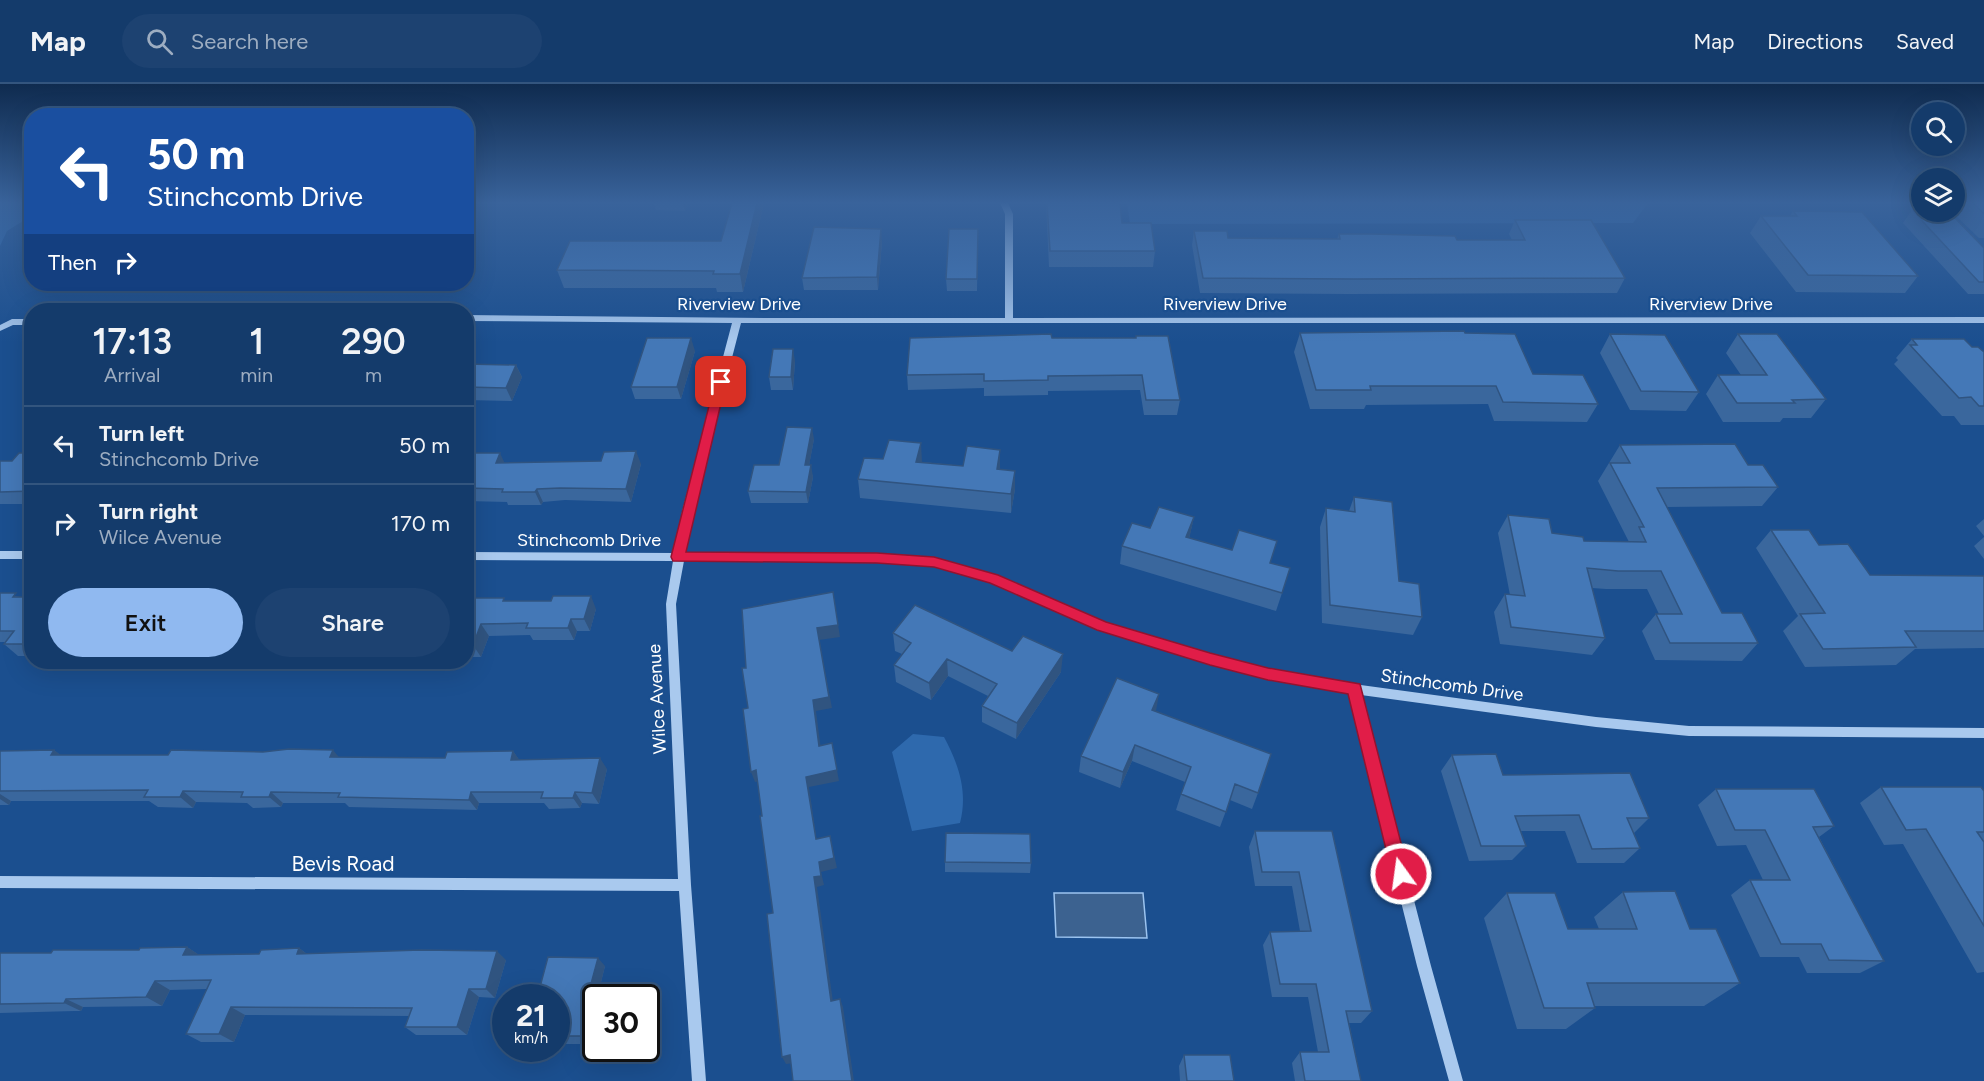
<!DOCTYPE html>
<style>
:root{--surface:#143b6b;--page:#1d4271;--text:#f1f3f6;--muted:#9dadc1;--line:#33557e;--accent:#90b9f0}
body{margin:0;font-family:Figtree,sans-serif;background:var(--page);color:var(--text);height:100vh;display:flex;flex-direction:column;font-size:22px;white-space:nowrap}
*{box-sizing:border-box;margin:0}
p{font-size:20px;color:var(--muted)}
.icon{flex:none;width:33px;height:33px;fill:none;stroke:currentColor;stroke-width:2;stroke-linecap:round;stroke-linejoin:round}
.map{position:relative;flex:1;overflow:hidden}
.side{position:absolute;left:24px;top:219px;width:450px;height:366px;display:flex;flex-direction:column;background:var(--surface);border-radius:24px;box-shadow:0 6px 24px #0002,0 0 0 2px var(--line)}
.side>*{flex:none}
.banner{position:absolute;left:24px;top:24px;width:450px;height:183px;border-radius:24px;box-shadow:0 6px 24px #0002,0 0 0 2px var(--line);background:#1a4fa0;color:#fff;overflow:hidden}
.fabs{position:absolute;left:1911px;top:18px;display:grid;gap:12px}
.fabs a{display:grid;place-items:center;width:54px;height:54px;border-radius:50%;background:var(--surface);box-shadow:0 6px 24px #0002,0 0 0 2px var(--line);font-size:30px}
.speed{position:absolute;left:492px;top:900px;display:flex;gap:12px;font-size:30px;font-weight:700;text-align:center}
.speed>*{display:grid;place-content:center;width:78px;height:78px;border-radius:50%;background:var(--surface);box-shadow:0 6px 24px #0002,0 0 0 2px var(--line);line-height:1}
.speed small{font-size:15px;font-weight:400}
.speed .limit{border:3px solid #111;border-radius:9px;background:#fff;color:#111}
.pin{position:absolute;display:grid;place-items:center;width:51px;height:51px;color:#fff;margin:-26px;border-radius:12px;box-shadow:0 3px 9px #0006}
.me{position:absolute;width:66px;margin:-33px;rotate:346deg;stroke-linejoin:round;filter:drop-shadow(0 0 4px #0008)}
.turn{display:flex;align-items:center;gap:21px;height:126px;padding:0 24px;font-size:27px}
.turn .icon{width:78px;height:78px;stroke-width:2.5}
.turn b{display:block;font-size:42px;line-height:51px}
.then{display:flex;align-items:center;height:57px;padding:0 24px;background:#0003;gap:12px;font-size:22px}
.eta{display:flex;justify-content:space-evenly;align-items:center;height:102px;text-align:center}
.eta b{font-size:36px;font-weight:600;line-height:42px}
.primary-button{display:flex;gap:12px;margin-top:auto;padding:12px 24px}
.primary-button a{flex:1;height:69px;border-radius:36px;background:var(--accent);color:#111;font-size:24px;font-weight:600;line-height:69px;text-align:center}
.primary-button a+a{background:var(--page);color:var(--text)}
ul{padding:0;list-style:none}
li{display:flex;align-items:center;gap:18px;height:78px;padding:0 24px;border-top:2px solid var(--line)}
li div{flex:1}
li b{display:block;font-size:22px}
li em{font-style:normal}
header{display:flex;align-items:center;gap:36px;box-sizing:border-box;height:84px;padding:0 30px;background:var(--surface);border-bottom:2px solid var(--line)}
header strong{font-size:28px}
nav{display:flex;gap:33px;margin-inline-start:auto;font-size:21px}
.search{width:420px;height:54px;background:var(--page);display:flex;align-items:center;gap:15px;box-sizing:border-box;padding:0 21px;border-radius:33px;color:var(--muted);font-size:22px}
.map>svg:first-child{display:block}
.green{fill:#2e69ad}
.water{fill:#3c6290;stroke:#9cc4f0;stroke-width:1.5}
.lines{fill:none;stroke-linecap:round;stroke-linejoin:round}
.minor{fill:#a9c9ee;fill-rule:evenodd}
.wall{fill:#3a679d}
.shaded-wall{fill:#305480}
.building{fill:#4478b7;stroke:#305480;stroke-width:1.5}
.route{fill:#e11d48;stroke:#92132f;stroke-width:1.5}
.labels{text-anchor:middle;dominant-baseline:central;stroke-width:4.5;stroke-linejoin:round;paint-order:stroke}
.street-label{font-size:18px;fill:#fff;stroke:#1b4f8f}
.near-street-label{font-size:21px;fill:#fff;stroke:#1b4f8f}
</style>
<header>
<strong>Map</strong>
<div class="search"><svg class="icon" aria-label="search" viewBox="0 0 24 24"><circle cx="10" cy="10" r="6"/><path d="M15 15l6 6"/></svg>Search here</div>
<nav><a>Map</a><a>Directions</a><a>Saved</a></nav>
</header>
<div class="map">
<svg width="1984" height="997" viewBox="0 0 1984 997">
<rect width="100%" height="100%" fill="#1b4f8f"/>
<!-- green -->
<path class="green" d="M0 119H32L31 132 7 147 0 162Z
M1127 119H1648L1633 139 1130 140Z
M913 650 944 653C959 681 968 708 960 739L912 747 892 668Z"/>
<!-- water -->
<path class="water" d="M1054 809H1143L1147 854 1056 853Z"/>
<g class="lines">
<!-- minor -->
<path class="minor" d="M1000 119H1008L1013 130V234L1984 233V239H741L692 428 685 469 877 470 934 474 997 491 1105 539 1210 570 1268 585 1324 596 1596 633 1689 642 1984 644V654L1689 652 1596 643 1361 611 1431 882 1463 997H1449L1417 882 1349 609 1268 595 1210 580 1098 545 990 497 934 482 877 478 684 477 676 520 691 801 706 997H692L679 807 0 804V792L678 795 666 520 673 477 466 476V468L675 469 682 428 732 239 466 237V231L769 234H1005V130Z
M12 235H32V241H13L0 247V241Z
M0 467H32V475H0Z"/>
</g>
<!-- wall -->
<path class="wall" d="M654 119H688L685 127 656 126Z
M732 119H764L743 208H717L716 204H564L557 186 721 157Z
M1046 119H1120L1122 139 1155 167 1153 183H1049Z
M1954 119H1984V154H1979L1952 128H1954Z
M1912 126 1984 164V210H1968L1903 139Z
M1793 127 1918 192 1905 209 1796 208 1750 149 1761 132H1790Z
M1515 136 1625 194 1617 209 1350 210 1200 209 1192 161 1194 147 1228 154 1337 155 1339 150 1457 156H1512L1509 150Z
M978 145 977 207H947L946 195Z
M882 158 878 206H804L802 194Z
M379 200H430L429 202H381Z
M1300 249H1465L1533 290 1598 320 1587 338 1494 337 1488 320 1366 321 1364 325H1310L1294 268Z
M1610 250 1699 308 1686 327 1630 326 1600 269Z
M1738 250 1826 315 1811 334H1783L1780 338H1723L1706 310 1718 291H1741L1726 269Z
M1136 252 1180 316 1177 331H1144L1140 306 1048 307V311L984 312V304L908 306 907 291 1052 254H1136Z
M1912 255 1972 263 1984 268V341H1961L1954 332H1942L1894 280 1898 276 1896 274Z
M695 267 681 315H635L631 303Z
M795 277 793 306H771L769 293Z
M466 280 516 281 522 293 512 317 466 316Z
M814 355 809 381 813 393 808 419H751L748 407 779 381Z
M1620 361 1748 381 1778 403 1762 422 1667 423 1722 529 1758 559 1742 577 1655 576 1642 547 1656 530H1659L1647 505H1606L1592 504 1605 554 1592 571 1500 560 1494 528 1505 510 1510 511 1498 449 1508 431 1552 449 1584 457 1629 458 1598 397Z
M32 369V420H0V377H12Z
M466 369 505 379 641 380 631 418 565 416 543 418 541 421H508L507 418 466 417Z
M922 378 1015 387V405L1011 429 860 414 858 395Z
M1354 413 1399 497 1422 533 1413 551 1322 539 1320 443 1326 424 1349 427Z
M1194 433 1189 454 1282 509 1276 527 1120 480 1122 462 1150 444Z
M1984 435V452L1976 442Z
M1771 446 1819 461 1870 491 1984 492V564L1915 565 1896 581 1805 583 1783 547 1798 532 1756 464Z
M1984 453V475L1974 462Z
M0 509 21 513H32V572H18L4 560 5 558H0Z
M466 514 506 517 596 525 590 547H577L574 556H533L530 551 489 552 481 573H466Z
M893 549 1012 567 1061 588 1016 655 982 638V622L988 612 948 592 931 616 896 598 894 581 902 570 895 567Z
M1156 627 1258 709 1252 725 1230 716 1220 743 1176 726 1185 698 1132 677 1120 704 1079 688 1081 672Z
M54 666 60 671 445 674 513 667 519 676 607 685 599 720 582 719 580 724 549 725 544 719H479L477 726 349 723 345 719H283L281 723 253 724 247 719 196 718 193 724 158 723 149 717H11L9 721H0V667Z
M1452 671 1503 691 1649 734 1634 749 1640 764 1624 779H1577L1565 747H1521L1526 762 1512 776 1469 777 1441 687Z
M1881 703 1984 707V888L1977 889 1903 760 1884 761 1860 719Z
M1716 705 1834 742 1819 753 1884 877 1860 889H1807L1799 873H1760L1731 811 1750 796H1763L1746 761 1717 762 1698 721Z
M1255 747H1332L1372 927 1361 939H1349L1361 997H1295L1292 979 1300 968H1318L1308 913H1272L1263 861 1270 848 1300 847 1292 802H1255L1249 763Z
M945 778 1031 779 1030 789 945 788Z
M1623 808 1690 845 1740 899 1704 922H1594L1595 924 1566 945H1517L1484 834 1507 809 1568 845H1599L1594 833Z
M187 863 199 871 259 870 299 864 307 870 506 876 495 914 479 913 467 951H416L405 943 409 932 245 931 234 958H201L186 950 207 905 170 906 162 922 83 923 81 927H75L0 929V869H51L139 866Z
M605 882 597 914H596V938L590 960H556V914Z
M1184 971 1234 997H1180L1179 982Z"/>
<!-- shaded-wall -->
<path class="shaded-wall" d="M466 119H473L466 131Z
M683 119H688L685 127Z
M757 119H764L743 208 740 190Z
M881 145 882 158 878 206 877 193Z
M105 200H148H147L110 206Z
M691 254 695 267 681 315 677 303Z
M793 265 795 277 793 306 791 293Z
M516 281 522 293 512 317 506 304Z
M812 344 814 355 807 393 805 381Z
M921 359 922 378H916Z
M1000 366V384L996 403 997 385Z
M636 367 641 380 631 418 626 405Z
M500 369 506 382 496 379Z
M811 381 813 393 808 419 806 408Z
M1015 387V405L1011 429V410Z
M537 405 543 418 541 421 535 408Z
M1194 433 1190 451 1182 471 1186 453Z
M833 508 840 553 819 556 832 624 816 627 822 673 819 662 813 616 817 544Z
M591 512 596 525 590 547 584 535Z
M571 535 577 547 574 556 568 544Z
M481 540 489 552 481 573 473 561Z
M1063 570 1061 588 1016 655 1017 639Z
M947 575 948 592 931 616 929 599Z
M1159 610 1156 627 1152 626Z
M832 659 839 697 809 703 818 766 816 755 806 693Z
M1135 661 1132 677 1120 704 1123 688Z
M54 666 69 677 51 671Z
M333 666 343 678 330 673Z
M513 667 521 678 511 676Z
M600 674 607 685 599 720 592 709Z
M756 686 760 697 755 698 751 688Z
M183 707 196 718 193 724 180 713Z
M271 708 283 719 281 723 269 713Z
M471 708 479 719 477 726 469 716Z
M575 708 582 719 580 724 573 714Z
M0 710 11 717 9 721 0 715Z
M830 752 837 784 821 788 824 801 817 803 834 925 831 917 814 793 819 778Z
M187 863 201 872 183 871Z
M299 864 311 873 297 870Z
M497 867 506 876 495 914 486 905Z
M598 874 605 882 597 914H596V938L590 960 582 952 588 911Z
M155 897 170 906 162 922 146 913Z
M469 905 479 913 467 951 457 943Z
M66 915 83 923 81 927 64 919Z
M840 915 843 923 854 997H852Z
M231 923 245 931 234 958 219 950Z
M790 971 794 979 786 980 782 973Z"/>
<!-- building -->
<path class="building" d="M732 119H757L740 190H713L714 187 557 186 570 157H721Z
M1047 119H1120L1122 139H1151L1155 167H1050Z
M1973 119H1984V130Z
M1912 126H1922V128H1949L1984 164V198H1979Z
M1793 127 1862 128 1918 192 1808 191 1761 132H1797Z
M1515 136H1591L1625 194 1355 195 1203 194 1194 147H1227L1228 154 1340 155 1339 150H1370L1455 152 1457 156H1525Z
M814 143 881 145 877 193 802 194Z
M949 145H978L977 195H946Z
M1464 247 1465 249 1515 250 1533 290 1583 291 1598 320 1503 318 1496 302H1370L1371 306H1316L1300 249Z
M1051 250 1052 254H1136V252H1168L1180 316H1146L1142 291 1048 292V296L984 297V290L907 291 910 254Z
M1610 250 1665 251 1699 308 1641 307Z
M1738 250H1777L1826 315 1792 316 1795 319H1737L1718 291H1767Z
M647 254H691L677 303H631Z
M1912 255H1964L1972 263H1978L1984 268V322H1979L1971 313 1959 314 1910 261H1917Z
M773 265H793L791 293H769Z
M466 280 516 281 506 304 466 303Z
M787 343 812 344 805 381H811L806 408 748 407 754 381H779Z
M889 356 921 359 916 378 963 382 967 362 1000 366 997 385 1015 387 1011 410 858 395 864 374 883 375Z
M1735 360 1748 381H1763L1778 403 1657 404 1722 529H1742L1758 559H1670L1656 530H1682L1661 487H1618L1587 484 1605 554 1511 543 1505 510 1525 512 1508 431 1549 435 1552 449 1583 453 1584 457 1646 458 1639 443H1644L1610 379H1630L1620 361Z
M636 367 626 405 560 404 537 405 535 408H502L503 405 466 404V369H500L496 379 601 377 604 368Z
M19 369H32V407L0 408V377H12Z
M1354 413 1392 418 1399 497 1419 500 1422 533 1330 521 1326 424 1355 428Z
M1159 423 1194 433 1186 453 1232 466 1239 446 1277 457 1270 479 1290 484 1282 509 1122 462 1132 439 1150 444Z
M1771 446H1809L1819 461 1848 460 1870 491 1984 492V547H1905L1916 563 1823 565 1800 530 1825 529Z
M833 508 838 541 817 544 829 613 813 616 819 662 832 659 837 686 806 693 816 755 830 752 834 774 819 778 821 792 814 793 831 917 840 915 852 997H793L790 971 782 973 767 830 773 829 760 732H762L756 686 751 688 743 625 748 624 742 584H746L742 525Z
M0 509H16L13 513H32V560H4L14 547H0Z
M553 512H591L584 535H571L568 544H526L528 539 481 540 473 561H466V514H504L503 517H551Z
M915 521 1012 567 1023 552 1063 570 1017 639 982 622 997 600 947 575 929 599 894 581 911 559 893 549Z
M1117 594 1159 610 1152 626 1271 670 1258 709 1235 700 1226 728 1181 710 1191 683 1135 661 1123 688 1081 672Z
M289 665 333 666 330 673 445 674 447 668 513 667 511 676 600 674 592 709 575 708 573 714H541L543 708H471L469 716 338 713 340 709 271 708 269 713H241L243 708 183 707 180 713H144L148 706 0 707V667L54 666 51 671H168L171 666 263 668Z
M1496 670 1503 691 1630 689 1649 734H1627L1640 764 1592 765 1579 731 1515 732 1526 762H1481L1452 671Z
M1881 703H1981L1984 707V748H1977L1984 758V842L1926 745 1906 746Z
M1716 705H1814L1834 742 1813 743 1884 877 1829 876 1821 860H1781L1750 796H1790L1765 746H1735Z
M1255 747H1332L1372 927H1346L1361 997H1305L1300 968H1329L1316 900H1280L1270 848 1311 847 1299 788H1262Z
M946 749 1030 750 1031 779 945 778Z
M1675 807 1690 845H1716L1740 899H1587L1595 924H1544L1507 809H1555L1568 845H1637L1623 808Z
M187 863 183 871 259 870 261 866 299 864 297 870 421 866 497 867 486 905H469L457 943H405L412 924 231 923 219 950H186L211 896 155 897 146 913 66 915 64 919 0 920V869H51L53 866H139L140 864Z
M548 873 598 874 588 911 592 912 582 952H556V914H537Z
M1184 971H1230L1234 997H1187Z"/>
<!-- sky -->
<linearGradient id="sky" x2="0" y2="1"><stop stop-color="#0f2b4f"/><stop offset="0.46" stop-color="#39639b"/><stop offset="1" stop-color="#39639b" stop-opacity="0"/></linearGradient>
<rect width="1984" height="258" fill="url(#sky)"/>
<!-- route -->
<path class="route" d="M721 295 726 298 686 468 877 469 934 473 998 491 1106 538 1210 569 1268 584 1360 600 1409 790 1407 796 1401 798 1395 796 1392 790 1348 610 1268 596 1210 581 1097 546 990 499 934 483 877 479 673 477 671 473 715 298Z"/>
<g class="labels">
<!-- street labels -->
<g class="street-label">
<text x="739" y="220">Riverview Drive</text>
<text x="1225" y="220">Riverview Drive</text>
<text x="1711" y="220">Riverview Drive</text>
<text x="589" y="456">Stinchcomb Drive</text>
<text transform="translate(1452 601) rotate(8)">Stinchcomb Drive</text>
<text transform="translate(657 615) rotate(-93)">Wilce Avenue</text>
</g>
<!-- near-street labels -->
<g class="near-street-label">
<text x="343" y="779">Bevis Road</text>
</g>
</g>
</svg>
<div class="fabs">
<a><svg class="icon" aria-label="search" viewBox="0 0 24 24"><circle cx="10" cy="10" r="6"/><path d="M15 15l6 6"/></svg></a>
<a><svg class="icon" aria-label="layers" viewBox="0 0 24 24"><path d="M12 4l9 5-9 5-9-5zM3 14l9 5 9-5"/></svg></a>
</div>
<div class="speed"><div>21<small>km/h</small></div><div class="limit">30</div></div>
<div class="pin" style="left:721px;top:298px;background:#d93025"><svg class="icon" aria-label="arrive" viewBox="0 0 24 24"><path d="M6 21V4h12l-3 4 3 4H6"/></svg></div>
<svg class="me" style="left:1401px;top:790px" viewBox="-20 -20 40 40"><circle r="17" fill="#e11d48" stroke="#fff" stroke-width="3"/><path d="M0-11L8 9 0 5-8 9z" fill="#fff"/></svg>
<div class="banner">
<div class="turn"><svg class="icon" aria-label="left" viewBox="0 0 24 24"><path d="M17 20v-9H6M10 6l-5 5 5 5"/></svg><div><b>50 m</b>Stinchcomb Drive</div></div>
<div class="then">Then<svg class="icon" aria-label="right" viewBox="0 0 24 24"><path d="M7 20v-9h11M14 6l5 5-5 5"/></svg></div>
</div>
<section class="side">
<div class="eta">
<div><b>17:13</b><p>Arrival</p></div>
<div><b>1</b><p>min</p></div>
<div><b>290</b><p>m</p></div>
</div>
<ul>
<li><svg class="icon" aria-label="left" viewBox="0 0 24 24"><path d="M17 20v-9H6M10 6l-5 5 5 5"/></svg><div><b>Turn left</b><p>Stinchcomb Drive</p></div><em>50 m</em></li>
<li><svg class="icon" aria-label="right" viewBox="0 0 24 24"><path d="M7 20v-9h11M14 6l5 5-5 5"/></svg><div><b>Turn right</b><p>Wilce Avenue</p></div><em>170 m</em></li>
</ul>
<div class="primary-button"><a>Exit</a><a>Share</a></div>
</section>
</div>
